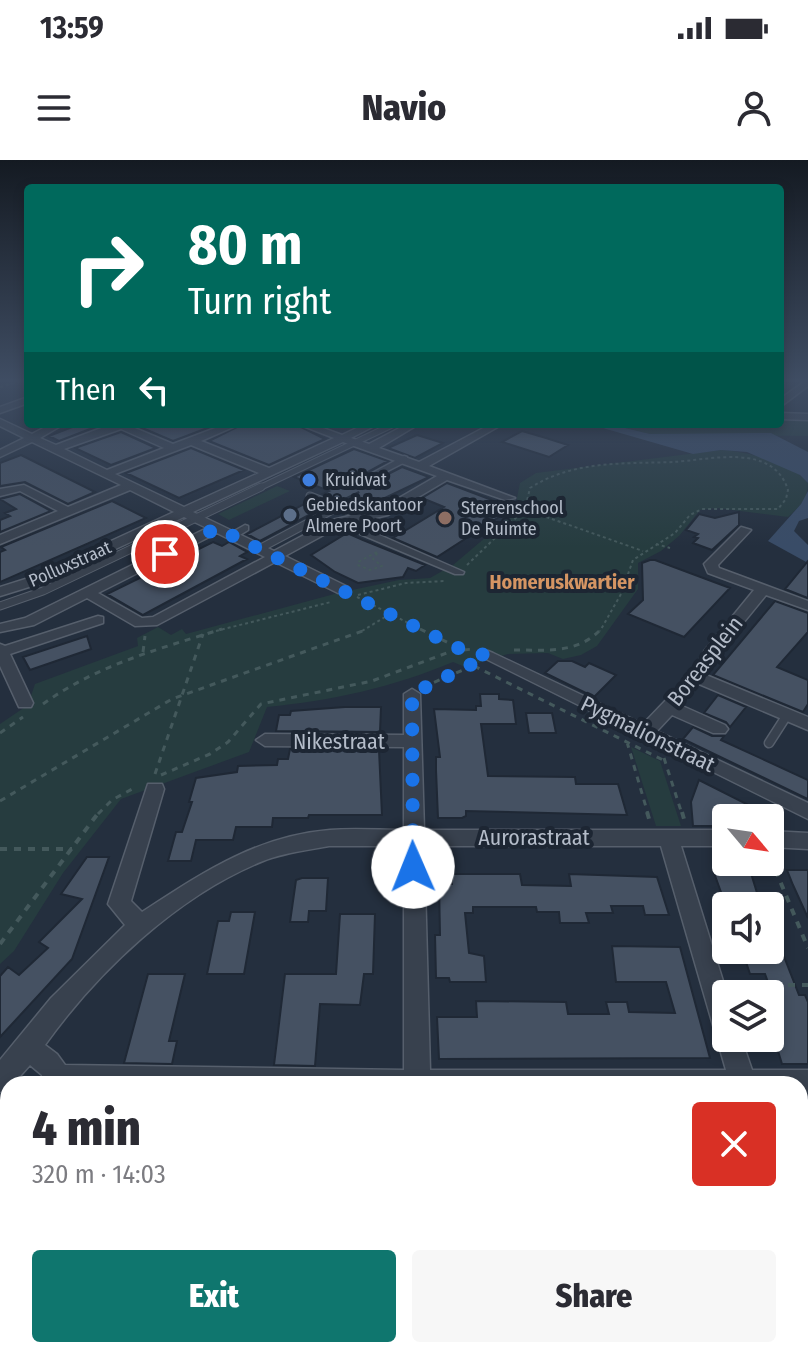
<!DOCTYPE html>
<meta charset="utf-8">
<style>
:root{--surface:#fff;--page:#f7f7f7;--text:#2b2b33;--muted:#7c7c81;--accent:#0f766e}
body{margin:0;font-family:"Fira Sans Condensed",sans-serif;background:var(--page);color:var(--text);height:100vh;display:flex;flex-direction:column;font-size:30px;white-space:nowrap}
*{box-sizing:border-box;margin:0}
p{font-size:26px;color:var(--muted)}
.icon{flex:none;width:44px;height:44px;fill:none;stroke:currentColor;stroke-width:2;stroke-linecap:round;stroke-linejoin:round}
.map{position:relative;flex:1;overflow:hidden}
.drawer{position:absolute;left:0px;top:916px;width:808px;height:282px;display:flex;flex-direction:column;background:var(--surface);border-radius:24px 24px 0 0;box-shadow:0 4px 12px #0003}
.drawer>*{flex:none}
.banner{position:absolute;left:24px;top:24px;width:760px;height:244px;border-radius:8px;box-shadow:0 4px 12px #0003;background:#00695c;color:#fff;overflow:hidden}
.needle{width:52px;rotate:119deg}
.buttons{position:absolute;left:712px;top:644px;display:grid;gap:16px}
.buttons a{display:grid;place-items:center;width:72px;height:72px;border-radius:8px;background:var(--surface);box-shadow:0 4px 12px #0003;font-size:40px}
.pin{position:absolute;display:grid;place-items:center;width:68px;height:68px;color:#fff;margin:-34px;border:4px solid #fff;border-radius:50%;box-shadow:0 2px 8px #0007}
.me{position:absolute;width:88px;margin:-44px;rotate:359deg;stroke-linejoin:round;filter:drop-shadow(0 0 6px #0008)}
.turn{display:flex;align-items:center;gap:28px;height:168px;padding:0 32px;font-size:36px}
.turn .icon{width:104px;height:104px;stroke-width:2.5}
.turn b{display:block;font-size:56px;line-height:68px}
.then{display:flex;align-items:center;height:76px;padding:0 32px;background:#0003;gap:16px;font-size:30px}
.round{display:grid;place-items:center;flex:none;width:84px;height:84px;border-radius:8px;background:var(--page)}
.headline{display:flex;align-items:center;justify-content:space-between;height:136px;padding:0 32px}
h1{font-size:48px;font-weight:800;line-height:60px}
.cta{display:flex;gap:16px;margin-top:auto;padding:16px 32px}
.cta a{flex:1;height:92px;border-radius:8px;background:var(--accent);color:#fff;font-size:32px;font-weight:800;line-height:92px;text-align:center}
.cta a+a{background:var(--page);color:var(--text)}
.status{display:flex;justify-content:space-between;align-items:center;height:56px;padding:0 40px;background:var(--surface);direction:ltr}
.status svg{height:22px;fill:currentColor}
header{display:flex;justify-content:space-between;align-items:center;height:104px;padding:0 32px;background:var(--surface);font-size:36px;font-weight:800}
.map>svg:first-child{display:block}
.green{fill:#263c3f}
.water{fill:#394c67}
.building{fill:#455162;stroke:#1f2835;stroke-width:2}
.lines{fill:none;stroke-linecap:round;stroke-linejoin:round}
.service-far2-casing{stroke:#565f6c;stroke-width:7}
.service-far1-casing{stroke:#565f6c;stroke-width:9}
.service-casing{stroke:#565f6c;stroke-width:11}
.pedestrian-casing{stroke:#565f6c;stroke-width:3}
.minor-casing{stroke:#565f6c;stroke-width:3}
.path-far3{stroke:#44595c;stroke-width:2;stroke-dasharray:3 3;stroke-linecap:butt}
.path-far2{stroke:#44595c;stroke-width:3;stroke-dasharray:6 6;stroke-linecap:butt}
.path-far1{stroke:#44595c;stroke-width:4;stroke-dasharray:7 7;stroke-linecap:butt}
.path{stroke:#44595c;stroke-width:5;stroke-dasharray:9 9;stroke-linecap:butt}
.service-far2{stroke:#38414e;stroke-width:5}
.service-far1{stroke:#38414e;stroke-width:7}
.service{stroke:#38414e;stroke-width:8}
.pedestrian{fill:#38414e;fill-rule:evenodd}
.minor{fill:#38414e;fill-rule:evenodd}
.route{stroke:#1a73e8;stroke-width:14;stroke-dasharray:0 25.2}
.shop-dot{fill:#3f7fe0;stroke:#1d2633;stroke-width:3}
.service-dot{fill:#5c6f8a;stroke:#1d2633;stroke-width:3}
.education-dot{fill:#8d6e63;stroke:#1d2633;stroke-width:3}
.labels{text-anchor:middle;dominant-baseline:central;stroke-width:8;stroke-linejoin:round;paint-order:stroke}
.far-poi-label{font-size:18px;fill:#b4bcc9;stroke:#1d2633;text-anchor:start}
.far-street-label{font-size:18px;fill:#b4bcc9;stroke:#1d2633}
.far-neighbourhood-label{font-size:20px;font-weight:bold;fill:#d59563;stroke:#1d2633}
.street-label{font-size:22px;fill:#b4bcc9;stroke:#1d2633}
</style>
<div class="status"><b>13:59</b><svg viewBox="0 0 49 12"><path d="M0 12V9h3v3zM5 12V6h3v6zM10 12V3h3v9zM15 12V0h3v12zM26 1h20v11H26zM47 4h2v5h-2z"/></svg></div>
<header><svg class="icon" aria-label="menu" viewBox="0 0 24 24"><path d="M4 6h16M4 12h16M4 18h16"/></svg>Navio<svg class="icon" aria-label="person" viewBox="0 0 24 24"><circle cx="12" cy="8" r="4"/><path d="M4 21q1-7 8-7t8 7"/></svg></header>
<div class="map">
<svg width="808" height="1197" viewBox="0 0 808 1197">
<rect width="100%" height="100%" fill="#242f3e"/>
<!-- green -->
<path class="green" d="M780 260H808V276L650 274 608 264H780Z
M721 290C746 291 792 303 808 323 808 339 799 347 788 357L717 348 700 350 679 376 661 391 638 403V429L597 486 581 495 563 499 548 493 508 494 465 507 453 502C394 527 330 541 267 547L249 592 121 639 63 713 14 791 0 804V564L28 545 35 524 138 486 137 478 158 467 171 475 182 469 186 474 338 433 399 420 430 418 453 405 518 350 517 338 520 323 536 313Z
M277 326 290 331 229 360 218 354Z
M631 587 660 601 681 666H656Z
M130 1190H262L261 1197H128Z"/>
<!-- water -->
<path class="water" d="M589 264H608L650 274 771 273 808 292V323L800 315 747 292 721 290 693 294Z
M808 331V358L799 361 794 371 808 385V403L768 381 801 344Z"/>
<!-- building -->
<path class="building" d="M80 264H103L59 281 49 276Z
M133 264H218L173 281Z
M243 264H295L325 279 269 305 209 281Z
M522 271 546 278 568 285 549 297 502 282Z
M121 272 156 288 111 305 75 288Z
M417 275 443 283 415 298 388 288Z
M191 288 244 310 179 338 126 313Z
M354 289 388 301 362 315V321L371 323 402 307 429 317 366 347 352 341 359 332 341 341 323 334 329 331 294 317Z
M21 295 95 332 68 344 25 322 0 326V303Z
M447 323 513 348 437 397 393 378 444 347 422 338Z
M20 334 51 351 0 372V360L10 356 5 353 16 349 0 339Z
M112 341 146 358 0 422V392L5 390 1 387Z
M308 342 322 348 260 381 247 374Z
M739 352V365L712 390 693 383 698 378 694 377 698 374 686 370 699 354 715 358Z
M347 373 363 380 425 405 416 411 408 408 403 417 358 423 335 412 311 395Z
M213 382 222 386 229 382 247 392 240 396 247 399 143 455 107 434Z
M650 400H655L730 428 684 477 628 454 643 440 642 403Z
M808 401V438L785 429Z
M775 441 808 453V472L777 507 808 520V544L803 552 713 515Z
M87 476 91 489 30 510 23 497Z
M558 501H572L585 507 589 503 616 515 594 537 545 513Z
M480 534H499V539L513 540 516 564H481L488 616 575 617 576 624H618L627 655 466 651V656L462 658H438L436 610V597H440L434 549 476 550V546H481Z
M718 535 746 547 730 567 726 562 704 553Z
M345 547H381L380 572 276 571 279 555H290L291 551Z
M526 553H552L556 573H529Z
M693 567 712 576H724L721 580 808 620V639L683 579Z
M290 589 379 590 382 655H309L308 658H273L272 667H236L233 680H196L191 701H168L176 672H182L192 642H189L196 618 237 612 238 606 277 605 278 599H288Z
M699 620 774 658H726V666H693L691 642Z
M87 697H109L72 799 0 877V816L8 807 19 815 48 788 39 782 82 739 61 734Z
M713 710H750L761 746H726Z
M787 710H808V758L793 725Z
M452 714H520L522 725 571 726 569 714 657 717 669 755H645L643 746H611L613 753H586L589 763H560L559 752H537L536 747H473V753H465L469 793 484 796 486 822H450L449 818H436L435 775H440L439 724H452Z
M302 718H328L326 751H309L308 762H290L296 720Z
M231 752H255L244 814H207L218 761H229Z
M340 754H375L373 814H364L360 845 320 844 315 906 274 905 285 814H336Z
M612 786 680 787 710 898 439 899 437 857H477L476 841 566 842 568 854H609L606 842H627L629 852 675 853 666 822H616Z
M742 790H780L783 794 799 835H805L808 842V904H782L778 891H774L770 880V828L765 814H750Z
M148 814H185L169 881H177L172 904 124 903Z"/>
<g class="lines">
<defs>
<path id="service-far2" d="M257 329 394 264"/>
<path id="service-far1" d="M310 336 338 347
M259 389 338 347
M0 446 43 431 261 327"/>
<path id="service" d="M769 583 787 555"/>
<path id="pedestrian" d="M404 296 407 297V301L370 320 363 318Z
M335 345H341L364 355 368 370 464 412 463 414H455L360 374 356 358 335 349Z
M245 365 248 366V370L235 378H229V374Z"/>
<path id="minor" d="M808 219V226L780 247V239Z
M28 237V243L0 253V247Z
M780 253 808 254V260L780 259Z
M0 259 32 274 51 264H64L40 278 56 285 112 264H125L173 284 226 264H240L201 281 269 308 334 278 298 264H312L342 275 365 264H378L351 278 369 284 407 264H419L379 288 419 302 491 264H503L429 306 515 338 505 340 447 320 388 355 340 366 285 396 348 427V433H338L275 402 157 465 135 466 87 438 34 465 0 472V464L25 458 207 368 184 357 45 422 0 436V427L35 416 174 352 130 330 0 384V375L58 351 20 331 0 336V329L24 325 68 347 121 325 32 282 0 297V290L24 278 0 266ZM121 269 164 288 107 310 64 289ZM343 282 437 316 380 349 332 360 274 391 193 352ZM191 285 259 313 184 347 115 314ZM217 373 265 397 153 457 142 458 98 433Z
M741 367 751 370 718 405 719 408 808 441V450L766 435 717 495 706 515 808 557V570L699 524 680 545 725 565 728 569 725 573H713L672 555 657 571 808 643V659L480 496 488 491 493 493 643 564 691 514 705 490 754 430 708 413 704 404Z
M98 456 103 457V463L10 494 33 543 31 547H19L0 506V484L5 486Z
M412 529 420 534 424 670H726V686H681L727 834 726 878H741L752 910H808V936H800V924H42V915L30 905 13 924H8V929L0 932V900L51 838 125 765 108 744 148 624H162L164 629 131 741 142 752C202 713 256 676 330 670 354 668 380 670 404 670V587L265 586 256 580 265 574 404 575V534ZM329 686H404V910L65 905 57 894 45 885C97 812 178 735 263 701 283 693 308 690 329 686ZM424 686H661L726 910H430Z
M770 671 808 673V689L770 687Z
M8 1056V1108L0 1111V1060Z
M800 1088 808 1091V1144L800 1141Z
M403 1190H435V1197H403Z"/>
</defs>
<!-- service-far2 casing -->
<use href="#service-far2" class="service-far2-casing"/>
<!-- service-far1 casing -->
<use href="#service-far1" class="service-far1-casing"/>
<!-- service casing -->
<use href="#service" class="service-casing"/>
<!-- pedestrian casing -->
<use href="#pedestrian" class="pedestrian-casing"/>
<!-- minor casing -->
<use href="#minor" class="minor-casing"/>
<!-- path-far3 -->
<path class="path-far3" d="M0 227 28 219
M518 347 643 391
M656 384 670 388
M377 392 358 402V405L370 410 382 406 373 399 379 391
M467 405 525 349 530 328C574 300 623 304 673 302 710 300 773 282 788 330L786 339 778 349H702L690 355 675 373 633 400 621 434 600 471
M358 435 406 423 445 421
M357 437 424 471
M216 471 331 442
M362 471 390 454"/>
<!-- path-far2 -->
<path class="path-far2" d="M420 469 457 487
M514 490C546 490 578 494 601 469
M143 492 145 476
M474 506 663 600
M423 527 475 505
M43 544C97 505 159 489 222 469
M0 573 23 557
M627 582 648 654
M664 598 682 654
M155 614 203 474
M161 615 210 594 228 582 261 544 372 521 452 491 474 489
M0 641 172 539 368 469
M98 654 112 640 136 627"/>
<!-- path-far1 -->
<path class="path-far1" d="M647 652 650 662
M682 652 684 659
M0 689H72
M770 697 808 788
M0 784 99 652
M732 825H808"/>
<!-- path -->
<path class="path" d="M119 1197 120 1190
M270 1197 271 1190"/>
<!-- service-far2 -->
<use href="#service-far2" class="service-far2"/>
<!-- service-far1 -->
<use href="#service-far1" class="service-far1"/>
<!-- service -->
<use href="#service" class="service"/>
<!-- pedestrian -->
<use href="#pedestrian" class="pedestrian"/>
<!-- minor -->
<use href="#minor" class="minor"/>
</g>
<!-- sky -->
<linearGradient id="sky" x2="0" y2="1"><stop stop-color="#141a22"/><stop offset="0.57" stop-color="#3f4d63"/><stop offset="1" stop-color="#3f4d63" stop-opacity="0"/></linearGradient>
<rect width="808" height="387" fill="url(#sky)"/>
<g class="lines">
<!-- route -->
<path class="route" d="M165 394 217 368 458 488 488 496 412 534 413 707"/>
</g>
<!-- markers -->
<circle class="shop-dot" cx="309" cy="320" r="8"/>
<circle class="service-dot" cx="290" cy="355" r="8"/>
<circle class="education-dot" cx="445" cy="358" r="8"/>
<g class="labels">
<!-- far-poi labels -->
<g class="far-poi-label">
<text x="325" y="320">Kruidvat</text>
<text x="306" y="345">Gebiedskantoor<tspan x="306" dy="21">Almere Poort</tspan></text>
<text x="461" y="348">Sterrenschool<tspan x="461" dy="21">De Ruimte</tspan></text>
</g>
<!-- far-street labels -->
<g class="far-street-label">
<text transform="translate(70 404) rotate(-24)">Polluxstraat</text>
</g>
<!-- far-neighbourhood labels -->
<g class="far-neighbourhood-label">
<text x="562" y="422">Homeruskwartier</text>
</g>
<!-- street labels -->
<g class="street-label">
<text transform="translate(705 501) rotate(-52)">Boreasplein</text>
<text transform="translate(648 574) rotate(26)">Pygmalionstraat</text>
<text x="339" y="581">Nikestraat</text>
<text x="534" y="677">Aurorastraat</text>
</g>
</g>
</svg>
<div class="buttons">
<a><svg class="needle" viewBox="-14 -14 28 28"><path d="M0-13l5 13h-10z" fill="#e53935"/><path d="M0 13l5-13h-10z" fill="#7c7c81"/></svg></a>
<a><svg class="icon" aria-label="sound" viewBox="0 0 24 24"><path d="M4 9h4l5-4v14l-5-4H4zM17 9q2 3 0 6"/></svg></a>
<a><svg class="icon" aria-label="layers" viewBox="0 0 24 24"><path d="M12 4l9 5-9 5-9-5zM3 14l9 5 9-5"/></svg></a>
</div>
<div class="pin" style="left:165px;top:394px;background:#d93025"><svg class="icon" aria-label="arrive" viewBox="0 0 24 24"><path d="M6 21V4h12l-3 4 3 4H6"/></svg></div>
<svg class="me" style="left:413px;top:707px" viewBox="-20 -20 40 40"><circle r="19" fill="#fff"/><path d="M0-13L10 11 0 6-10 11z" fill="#1a73e8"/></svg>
<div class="banner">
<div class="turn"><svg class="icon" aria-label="right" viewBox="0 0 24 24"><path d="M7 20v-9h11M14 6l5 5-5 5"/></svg><div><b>80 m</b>Turn right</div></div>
<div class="then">Then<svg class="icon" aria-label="left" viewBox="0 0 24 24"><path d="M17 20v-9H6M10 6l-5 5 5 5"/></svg></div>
</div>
<section class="drawer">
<div class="headline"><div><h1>4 min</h1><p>320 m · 14:03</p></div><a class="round" style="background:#d93025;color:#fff"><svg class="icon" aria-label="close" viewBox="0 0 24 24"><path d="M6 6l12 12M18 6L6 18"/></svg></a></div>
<div class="cta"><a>Exit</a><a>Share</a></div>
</section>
</div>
